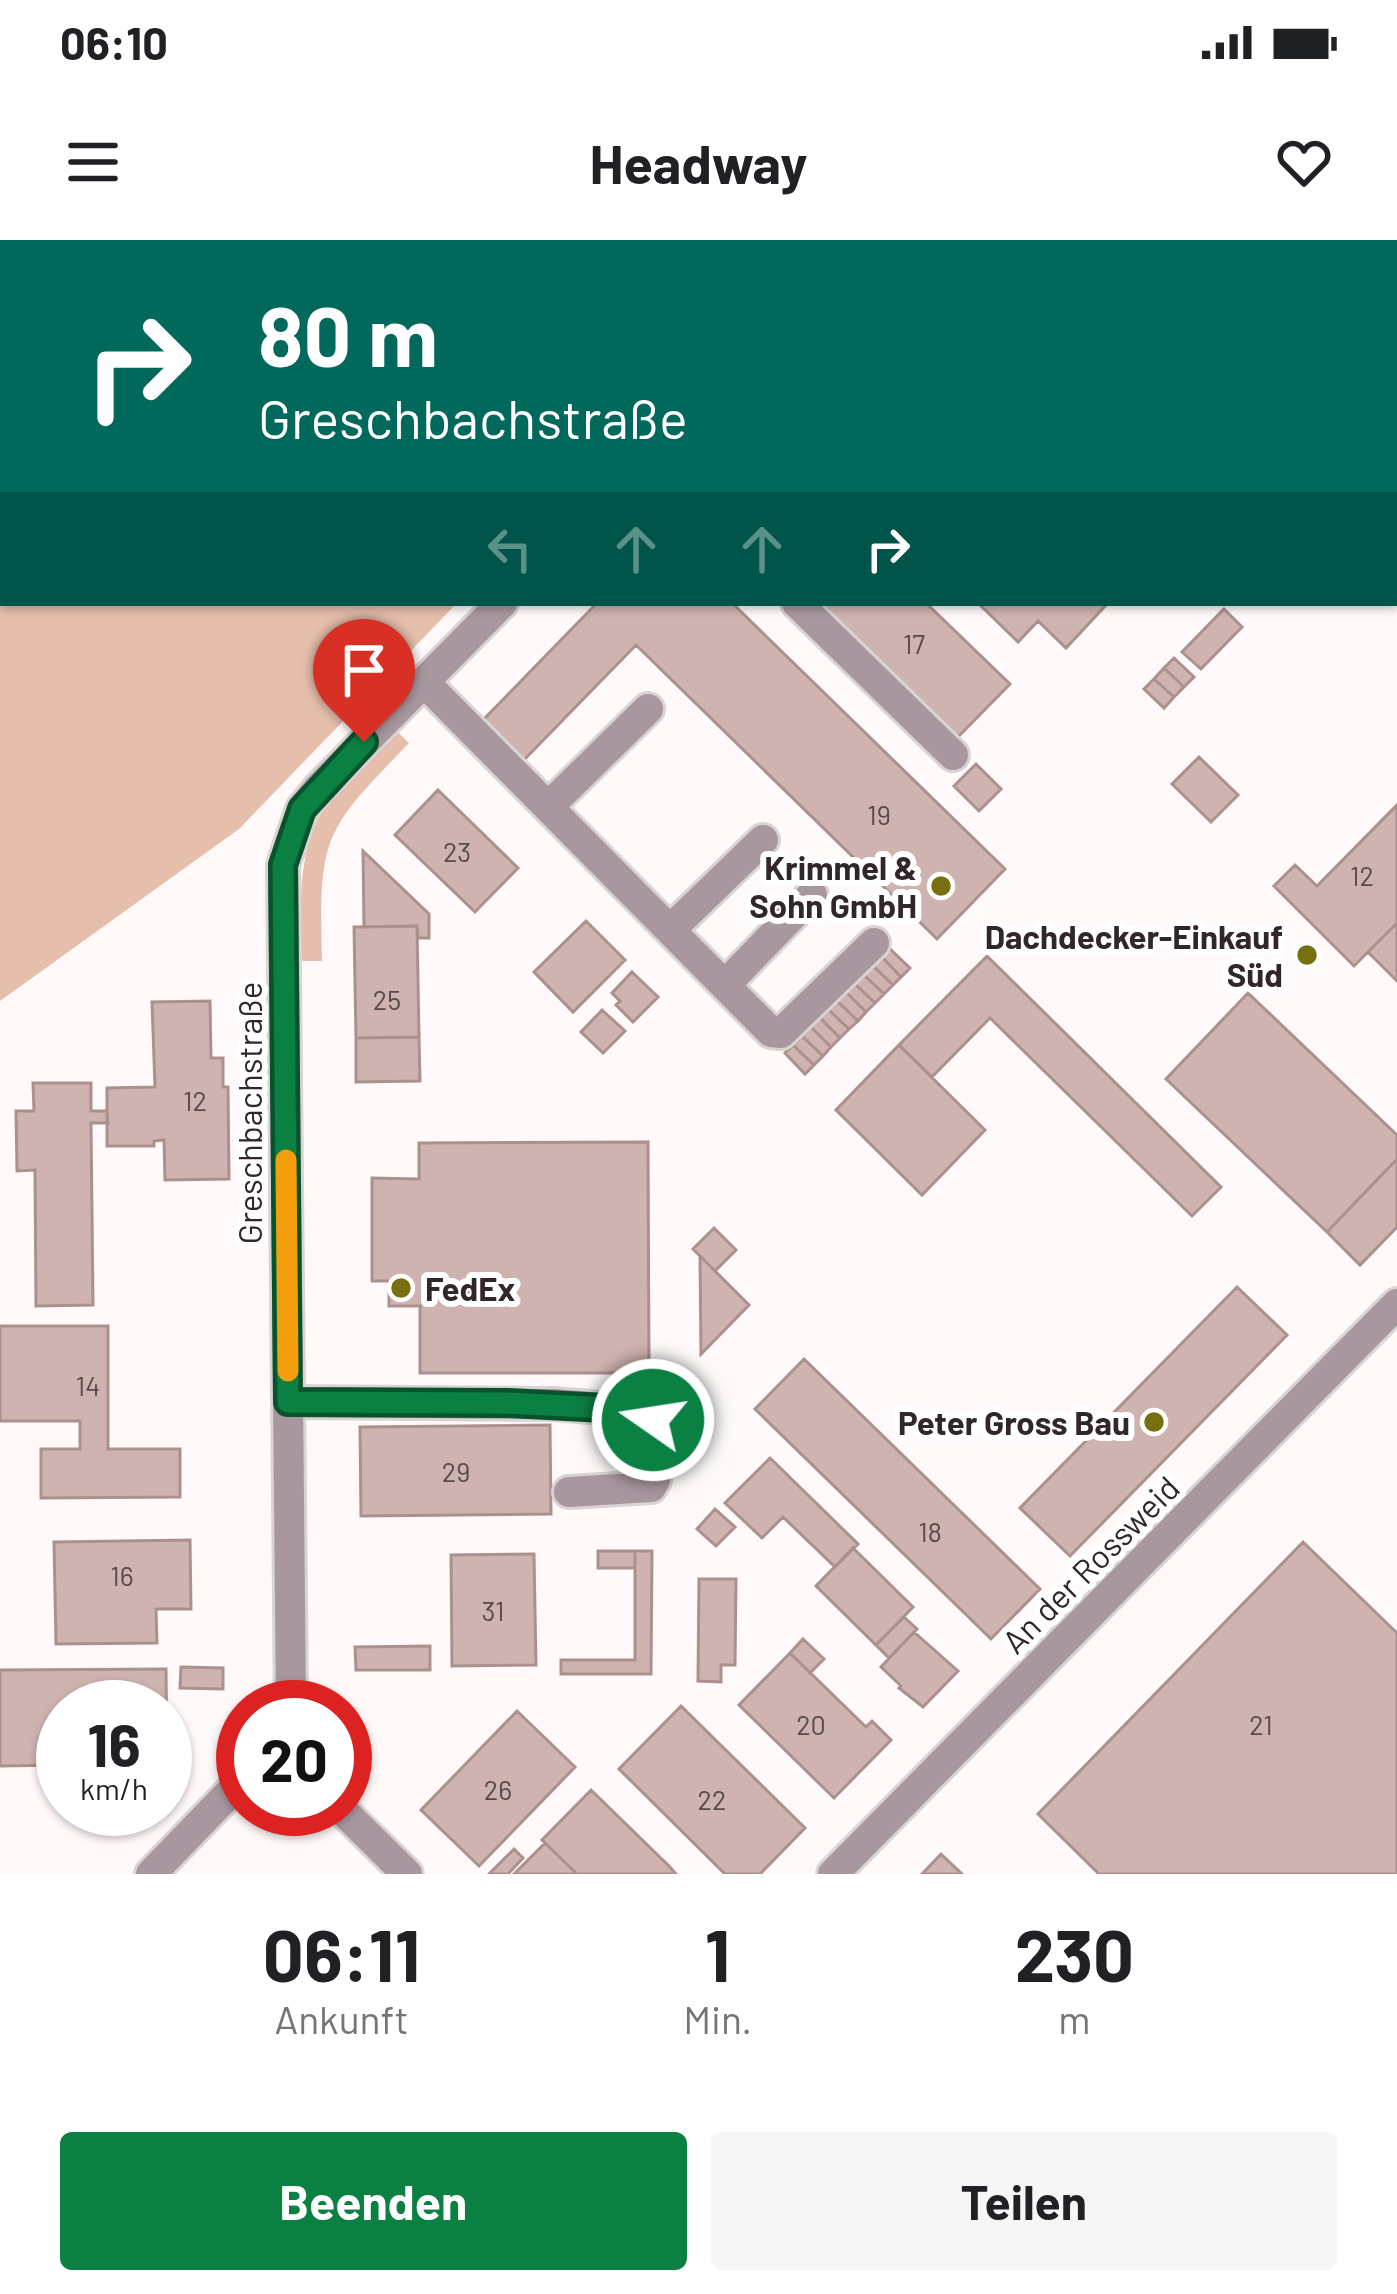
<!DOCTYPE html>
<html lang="de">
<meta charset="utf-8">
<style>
:root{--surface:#fff;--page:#f6f6f6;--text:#202124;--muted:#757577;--accent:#0b8043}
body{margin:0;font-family:Barlow,sans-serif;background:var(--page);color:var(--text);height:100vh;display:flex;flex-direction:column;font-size:45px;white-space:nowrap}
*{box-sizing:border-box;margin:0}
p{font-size:39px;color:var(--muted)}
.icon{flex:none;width:66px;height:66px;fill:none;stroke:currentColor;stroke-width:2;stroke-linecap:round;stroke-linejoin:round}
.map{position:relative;height:1634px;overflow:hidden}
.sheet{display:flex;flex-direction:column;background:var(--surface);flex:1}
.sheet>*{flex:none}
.guide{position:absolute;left:0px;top:0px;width:1398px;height:366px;box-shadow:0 3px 9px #0004;background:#00695c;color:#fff;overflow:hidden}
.speed{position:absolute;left:36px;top:1440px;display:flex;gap:24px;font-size:60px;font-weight:700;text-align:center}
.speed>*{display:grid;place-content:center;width:156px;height:156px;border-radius:50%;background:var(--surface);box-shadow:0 3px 9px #0004;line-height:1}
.speed small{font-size:30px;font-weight:400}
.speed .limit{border:18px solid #d22;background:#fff;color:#111}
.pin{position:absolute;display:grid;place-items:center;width:102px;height:102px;color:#fff;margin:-123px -51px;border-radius:50% 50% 50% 0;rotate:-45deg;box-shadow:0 0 12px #0007}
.pin .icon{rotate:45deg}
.me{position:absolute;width:132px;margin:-66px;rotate:283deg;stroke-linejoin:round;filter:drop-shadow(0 0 9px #0008)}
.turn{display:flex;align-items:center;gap:42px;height:252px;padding:0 60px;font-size:54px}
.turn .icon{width:156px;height:156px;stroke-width:2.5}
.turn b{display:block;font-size:84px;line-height:102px}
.lanes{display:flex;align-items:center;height:114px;padding:0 60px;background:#0003;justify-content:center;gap:60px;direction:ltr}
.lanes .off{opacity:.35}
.eta{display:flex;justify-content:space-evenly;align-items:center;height:204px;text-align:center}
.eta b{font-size:72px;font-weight:700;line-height:84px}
.button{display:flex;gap:24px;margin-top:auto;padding:24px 60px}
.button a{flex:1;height:138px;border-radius:12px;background:var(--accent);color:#fff;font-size:48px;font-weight:700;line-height:138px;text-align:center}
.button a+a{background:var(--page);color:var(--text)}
.status{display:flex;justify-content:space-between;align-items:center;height:84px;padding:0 60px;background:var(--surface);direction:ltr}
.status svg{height:33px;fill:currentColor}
header{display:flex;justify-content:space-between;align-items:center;height:156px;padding:0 60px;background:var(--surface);font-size:54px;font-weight:700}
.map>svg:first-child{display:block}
.green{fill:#e6beac}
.building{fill:#cfb3b0;stroke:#ab918e;stroke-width:3}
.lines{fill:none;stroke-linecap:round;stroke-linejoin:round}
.minor-casing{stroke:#dad3d3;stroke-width:36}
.minor{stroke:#a9979f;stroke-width:30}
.route-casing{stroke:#07532c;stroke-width:30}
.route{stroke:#0b8043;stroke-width:21}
.slow{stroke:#f59e0b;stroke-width:21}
.poi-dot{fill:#787010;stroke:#fff;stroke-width:4.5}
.labels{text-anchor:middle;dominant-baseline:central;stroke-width:12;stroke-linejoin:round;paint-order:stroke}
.number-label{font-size:27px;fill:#58494a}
.poi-label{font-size:33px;font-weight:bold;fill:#312628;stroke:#fff;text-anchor:end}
.street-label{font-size:33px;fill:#312628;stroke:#fff}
</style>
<div class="status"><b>06:10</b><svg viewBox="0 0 49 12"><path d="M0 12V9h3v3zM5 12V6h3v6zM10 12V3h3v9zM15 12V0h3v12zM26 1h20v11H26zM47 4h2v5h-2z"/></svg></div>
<header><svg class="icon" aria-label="menu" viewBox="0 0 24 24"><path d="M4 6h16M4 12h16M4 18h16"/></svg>Headway<svg class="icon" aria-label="heart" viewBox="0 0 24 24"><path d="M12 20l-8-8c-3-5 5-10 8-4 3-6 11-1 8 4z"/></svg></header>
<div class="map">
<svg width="1397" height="1634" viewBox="0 0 1397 1634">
<rect width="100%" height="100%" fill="#fff9f9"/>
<!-- green -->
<path class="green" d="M0 0H807L3 3V363H457L239 589 0 761Z
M395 489 409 503C323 592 319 595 322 721H301C301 665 295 605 331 558 349 533 374 512 395 489Z"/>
<!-- building -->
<path class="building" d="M1025 0H1113L1116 3H1028Z
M1359 0H1397L1395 149V3H1355Z
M597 363H732L1005 629 937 699 636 405 524 520 483 480Z
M818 363H926L1010 444 957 498Z
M978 363H1108L1066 408 1038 381 1018 402Z
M1224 369 1242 387 1201 429 1182 412Z
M1174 418 1194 437 1184 447 1164 428Z
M1164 428 1184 447 1174 457 1154 439Z
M1154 439 1174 457 1164 468 1144 449Z
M1199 517 1238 555 1211 582 1172 544Z
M976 524 1001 549 979 571 954 546Z
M438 550 518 628 475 672 395 595Z
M1397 565V683L1354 726 1274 646 1295 625 1317 646Z
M363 611 429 674V698H418L417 686 364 687Z
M586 681 625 720 573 772 534 732Z
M1397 683V741L1368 712Z
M417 686 419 797 356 798 354 687Z
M889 708 910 728 901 737 881 716Z
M881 716 901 737 893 745 872 725Z
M987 716 1221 947 1192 976 990 778 932 837 899 805Z
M872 725 893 745 884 754 863 734Z
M632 732 658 757 633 782 616 765 620 761 612 753Z
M863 734 884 754 875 763 854 743Z
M854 743 875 763 866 772 846 752Z
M846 752 866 772 858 781 837 761Z
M1248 753 1397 895V919L1327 992 1166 839Z
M210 761 211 818H223V847H228L229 939 165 940 164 900 154 901V906H107V848L155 847 152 762Z
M837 761 858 781 849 789 828 769Z
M828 769 849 789 840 798 820 778Z
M602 770 625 791 603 813 581 792Z
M820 778 840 798 831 807 811 787Z
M811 787 831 807 823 816 802 796Z
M802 796 823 816 814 825 793 805Z
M419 797 420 841 356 842V798Z
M793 805 814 825 805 834 785 813Z
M899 805 985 890 922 955 836 870Z
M33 843H91V871H107L108 883H91L93 1065 36 1066 35 930 17 931 16 871H34Z
M648 902 649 1133H420V1066H389V1041H372V938L419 939V903Z
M1397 919V987L1360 1025 1327 992Z
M714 988 736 1010 715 1031 693 1009Z
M700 1016 749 1065 701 1114Z
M1237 1047 1287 1095 1070 1316 1020 1268Z
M0 1086H108V1209H180V1257L41 1258V1209H80V1181H0Z
M804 1119 1040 1349 991 1399 755 1169Z
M550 1185 551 1274 361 1276 360 1187Z
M770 1218 858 1304 835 1327 783 1277 762 1298 725 1263Z
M715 1269 735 1287 716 1306 697 1289Z
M190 1300 191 1369H156L157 1403 56 1404 54 1302Z
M1303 1302 1397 1393V1634H1099L1038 1574Z
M853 1308 913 1367 876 1405 816 1346Z
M598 1311H635V1328H598Z
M635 1311H652L651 1434H561V1420H635Z
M534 1314 536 1425 452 1426 451 1315Z
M699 1339H736L735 1425H721V1442L698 1441Z
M904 1377 917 1389 889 1418 876 1405Z
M914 1392 958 1431 923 1467 899 1448 901 1446 881 1427Z
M803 1399 824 1419 810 1433 790 1413Z
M430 1406V1430H356L355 1407Z
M790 1413 866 1487 872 1481 891 1500 834 1558 739 1465Z
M181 1427 223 1428V1449L180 1448Z
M166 1429 167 1525 165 1467H63V1525L0 1526V1430Z
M681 1466 805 1588 760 1634H725L619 1529Z
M517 1471 575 1527 479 1626 421 1570Z
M591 1550 669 1626 676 1634H577L542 1600Z
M545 1603 577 1634H514Z
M514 1609 523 1618 508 1634H489Z
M941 1614 962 1634H922Z"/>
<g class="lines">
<defs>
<path id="minor" d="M857 3 860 0
M797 363 953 515
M424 442 771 792 781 793 874 703
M548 567 648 469
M670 690 763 600
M725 745 812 655
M288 1162 554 1164 650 1172 655 1240 651 1247 569 1252
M291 1467 283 625 302 569 319 548 502 363
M341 1569 407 1634
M151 1634 243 1539
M833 1634 1397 1064"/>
</defs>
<!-- minor casing -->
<use href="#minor" class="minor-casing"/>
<!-- minor -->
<use href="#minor" class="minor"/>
</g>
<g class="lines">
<defs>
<path id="route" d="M364 502 302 569 283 625 288 1162 508 1163 644 1170 653 1180"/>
</defs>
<!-- route casing -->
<use href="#route" class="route-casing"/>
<!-- route -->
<use href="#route" class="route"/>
<!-- slow -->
<path class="slow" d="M286 920 288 1131"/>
</g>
<!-- markers -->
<g class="poi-dot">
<circle cx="941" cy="646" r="12"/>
<circle cx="1307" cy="715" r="12"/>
<circle cx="401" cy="1048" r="12"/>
<circle cx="1154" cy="1182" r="12"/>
</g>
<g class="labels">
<!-- number labels -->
<g class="number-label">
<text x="914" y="403">17</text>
<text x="879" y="574">19</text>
<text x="457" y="611">23</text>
<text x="1362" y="635">12</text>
<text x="387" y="759">25</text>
<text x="195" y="860">12</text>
<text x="88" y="1145">14</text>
<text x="456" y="1231">29</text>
<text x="930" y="1291">18</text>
<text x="122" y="1335">16</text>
<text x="493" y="1370">31</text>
<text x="811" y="1484">20</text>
<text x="1261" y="1484">21</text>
<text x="498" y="1549">26</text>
<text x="712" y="1559">22</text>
</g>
<!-- poi labels -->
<g class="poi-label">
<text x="917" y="627">Krimmel &amp;<tspan x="917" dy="38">Sohn GmbH</tspan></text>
<text x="1283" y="696">Dachdecker-Einkauf<tspan x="1283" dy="38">Süd</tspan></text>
<text x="425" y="1048" text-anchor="start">FedEx</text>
<text x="1130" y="1182">Peter Gross Bau</text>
</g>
<!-- street labels -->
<g class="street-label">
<text transform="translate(249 873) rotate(-90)">Greschbachstraße</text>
<text transform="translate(1090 1324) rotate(-45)">An der Rossweid</text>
</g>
</g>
</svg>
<div class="speed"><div>16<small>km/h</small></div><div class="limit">20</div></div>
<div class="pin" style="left:364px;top:502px;background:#d93025"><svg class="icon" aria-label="arrive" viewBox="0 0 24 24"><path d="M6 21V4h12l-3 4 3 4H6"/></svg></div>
<svg class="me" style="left:653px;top:1180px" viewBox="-20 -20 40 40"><circle r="17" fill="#0b8043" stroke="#fff" stroke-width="3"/><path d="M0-11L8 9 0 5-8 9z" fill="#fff"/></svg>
<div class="guide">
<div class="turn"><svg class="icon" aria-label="right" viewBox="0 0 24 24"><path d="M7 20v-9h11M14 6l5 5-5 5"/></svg><div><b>80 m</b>Greschbachstraße</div></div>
<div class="lanes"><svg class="icon off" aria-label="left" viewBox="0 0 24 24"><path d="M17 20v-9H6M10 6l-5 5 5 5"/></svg><svg class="icon off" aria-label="ahead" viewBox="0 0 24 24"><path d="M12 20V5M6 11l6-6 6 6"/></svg><svg class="icon off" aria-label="ahead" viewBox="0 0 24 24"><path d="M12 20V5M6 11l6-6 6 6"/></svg><svg class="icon" aria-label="right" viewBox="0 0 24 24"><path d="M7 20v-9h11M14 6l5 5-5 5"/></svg></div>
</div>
</div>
<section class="sheet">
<div class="eta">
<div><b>06:11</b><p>Ankunft</p></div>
<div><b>1</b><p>Min.</p></div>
<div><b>230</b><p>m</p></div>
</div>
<div class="button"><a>Beenden</a><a>Teilen</a></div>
</section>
